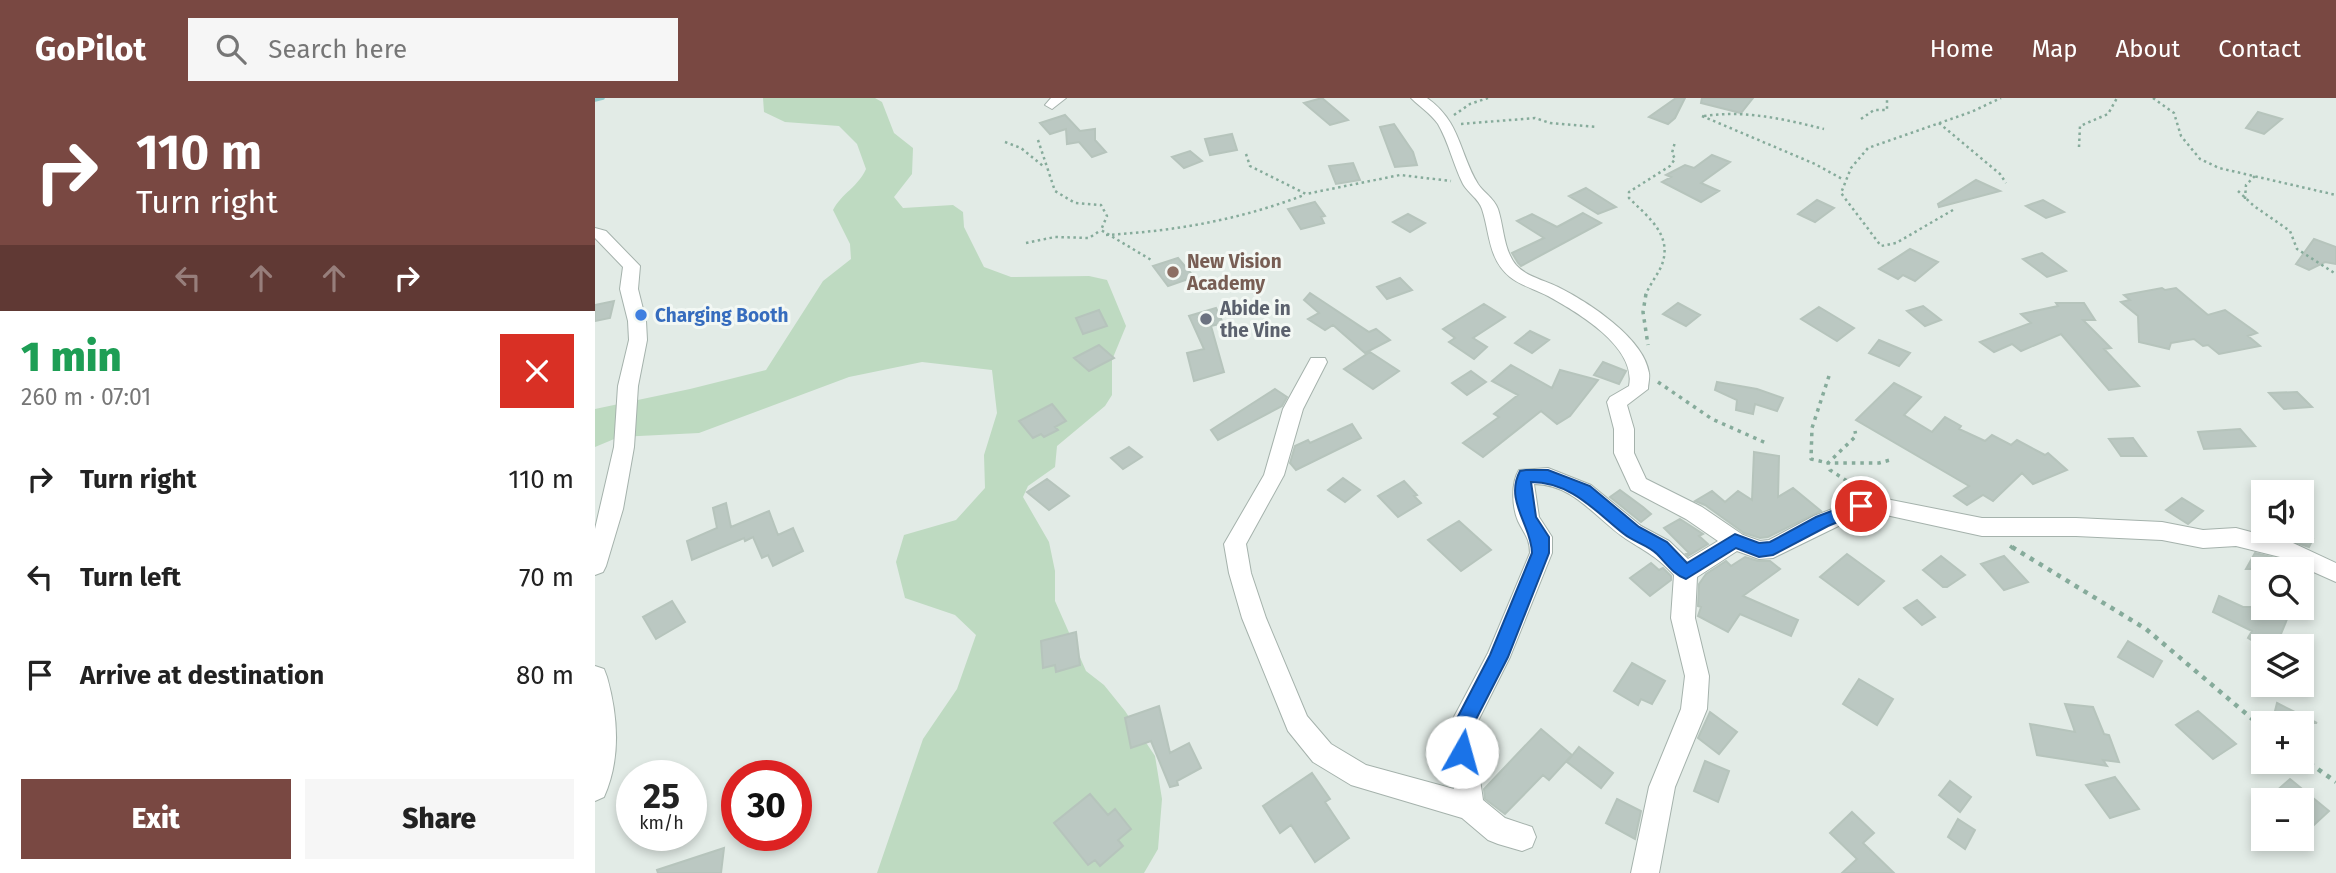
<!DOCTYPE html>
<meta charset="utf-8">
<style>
:root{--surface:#fff;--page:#f6f6f6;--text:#222;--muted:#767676;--accent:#794842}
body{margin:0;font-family:"Fira Sans",sans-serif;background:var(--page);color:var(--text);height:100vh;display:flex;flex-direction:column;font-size:26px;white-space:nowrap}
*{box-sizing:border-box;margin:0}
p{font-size:23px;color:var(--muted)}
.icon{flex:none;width:38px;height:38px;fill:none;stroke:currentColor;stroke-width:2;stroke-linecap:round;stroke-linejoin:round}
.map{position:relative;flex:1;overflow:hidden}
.side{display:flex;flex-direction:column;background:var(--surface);width:595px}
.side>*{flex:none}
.top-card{background:#794842;color:#fff;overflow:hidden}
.tools{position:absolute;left:1656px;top:382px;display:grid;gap:14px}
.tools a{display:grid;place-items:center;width:63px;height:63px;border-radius:0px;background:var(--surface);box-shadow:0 4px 10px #0003;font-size:35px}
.speed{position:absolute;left:21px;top:662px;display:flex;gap:14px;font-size:35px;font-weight:700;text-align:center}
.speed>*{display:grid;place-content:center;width:91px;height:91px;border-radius:50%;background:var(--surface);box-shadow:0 4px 10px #0003;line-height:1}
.speed small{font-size:18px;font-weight:400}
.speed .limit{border:10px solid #d22;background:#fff;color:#111}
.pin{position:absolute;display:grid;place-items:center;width:60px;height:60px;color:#fff;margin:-30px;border:4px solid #fff;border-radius:50%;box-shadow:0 2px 7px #0007}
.me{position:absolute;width:77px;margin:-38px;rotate:7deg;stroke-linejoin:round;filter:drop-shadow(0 0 5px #0008)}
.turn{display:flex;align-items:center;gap:24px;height:147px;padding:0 21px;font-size:32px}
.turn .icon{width:91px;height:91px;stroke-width:2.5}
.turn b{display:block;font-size:49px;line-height:60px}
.lanes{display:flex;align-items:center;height:66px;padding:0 21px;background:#0003;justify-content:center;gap:35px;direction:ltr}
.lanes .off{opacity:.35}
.round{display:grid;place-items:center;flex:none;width:74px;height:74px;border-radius:0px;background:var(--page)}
.overview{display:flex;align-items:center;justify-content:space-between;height:119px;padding:0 21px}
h1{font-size:42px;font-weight:800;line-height:52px;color:#1e9e55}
.cta{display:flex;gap:14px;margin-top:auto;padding:14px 21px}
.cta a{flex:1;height:80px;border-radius:0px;background:var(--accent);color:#fff;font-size:28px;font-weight:800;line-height:80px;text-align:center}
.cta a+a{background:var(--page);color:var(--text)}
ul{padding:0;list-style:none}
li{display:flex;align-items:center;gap:21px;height:98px;padding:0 21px}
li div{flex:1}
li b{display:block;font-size:26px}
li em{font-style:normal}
header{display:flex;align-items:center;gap:42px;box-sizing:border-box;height:98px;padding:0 35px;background:var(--accent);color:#fff}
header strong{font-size:33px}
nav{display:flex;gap:38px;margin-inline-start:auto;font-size:24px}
.search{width:490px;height:63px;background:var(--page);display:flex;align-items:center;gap:18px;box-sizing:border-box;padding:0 24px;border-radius:0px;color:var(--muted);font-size:26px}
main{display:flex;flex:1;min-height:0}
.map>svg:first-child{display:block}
.green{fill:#bedac1}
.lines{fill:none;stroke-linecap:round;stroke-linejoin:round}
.stream{stroke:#90c9ca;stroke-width:3.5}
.building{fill:#bbc8c2;stroke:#b6c4bc;stroke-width:2}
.minor-casing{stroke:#a5b2ac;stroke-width:2}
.path-far2{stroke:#86ab9b;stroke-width:2.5;stroke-dasharray:2.5 3.5;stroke-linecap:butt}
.path-far1{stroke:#86ab9b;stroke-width:3.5;stroke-dasharray:3.5 5;stroke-linecap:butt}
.path{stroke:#86ab9b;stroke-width:4.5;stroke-dasharray:4.5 6;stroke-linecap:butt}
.minor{fill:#fff;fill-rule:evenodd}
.route{fill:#1a73e8;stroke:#114b97;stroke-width:2}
.education-dot{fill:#8d6e63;stroke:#f3f8f4;stroke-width:2.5}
.shop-dot{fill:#3f7fe0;stroke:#f3f8f4;stroke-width:2.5}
.worship-dot{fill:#6b7280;stroke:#f3f8f4;stroke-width:2.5}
.labels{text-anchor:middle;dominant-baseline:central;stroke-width:6;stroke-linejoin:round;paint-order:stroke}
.education-label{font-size:19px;font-weight:bold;fill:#785e54;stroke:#f3f8f4;text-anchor:start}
.worship-label{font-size:19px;font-weight:bold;fill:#5b616d;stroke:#f3f8f4;text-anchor:start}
.shop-label{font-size:19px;font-weight:bold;fill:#366cbe;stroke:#f3f8f4;text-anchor:start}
</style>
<header>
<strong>GoPilot</strong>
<div class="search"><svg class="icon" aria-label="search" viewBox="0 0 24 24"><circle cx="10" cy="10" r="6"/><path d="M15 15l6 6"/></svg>Search here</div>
<nav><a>Home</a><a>Map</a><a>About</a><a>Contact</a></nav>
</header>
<main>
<section class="side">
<div class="top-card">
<div class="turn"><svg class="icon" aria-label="right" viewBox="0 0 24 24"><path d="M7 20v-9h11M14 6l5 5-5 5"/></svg><div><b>110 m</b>Turn right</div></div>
<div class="lanes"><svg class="icon off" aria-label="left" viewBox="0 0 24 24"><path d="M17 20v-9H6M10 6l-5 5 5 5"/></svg><svg class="icon off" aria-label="ahead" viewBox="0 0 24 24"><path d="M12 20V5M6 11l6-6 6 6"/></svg><svg class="icon off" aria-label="ahead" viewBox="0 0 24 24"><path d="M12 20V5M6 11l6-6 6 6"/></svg><svg class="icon" aria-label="right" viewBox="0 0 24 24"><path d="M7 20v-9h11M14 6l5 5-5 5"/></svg></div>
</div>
<div class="overview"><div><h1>1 min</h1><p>260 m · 07:01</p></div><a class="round" style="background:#d93025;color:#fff"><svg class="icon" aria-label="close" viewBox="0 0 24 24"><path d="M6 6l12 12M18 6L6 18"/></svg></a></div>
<ul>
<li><svg class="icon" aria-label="right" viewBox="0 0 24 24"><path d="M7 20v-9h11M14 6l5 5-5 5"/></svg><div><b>Turn right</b></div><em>110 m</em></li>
<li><svg class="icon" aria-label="left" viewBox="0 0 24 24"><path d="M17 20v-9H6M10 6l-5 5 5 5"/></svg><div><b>Turn left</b></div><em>70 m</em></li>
<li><svg class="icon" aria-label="arrive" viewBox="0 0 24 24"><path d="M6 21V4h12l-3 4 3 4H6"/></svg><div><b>Arrive at destination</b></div><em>80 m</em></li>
</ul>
<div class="cta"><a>Exit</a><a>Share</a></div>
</section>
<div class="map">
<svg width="1741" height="775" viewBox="0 0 1741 775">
<rect width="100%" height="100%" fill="#e2ebe6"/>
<!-- green -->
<path class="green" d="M168 0H280L287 4 299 35 318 50 317 76 299 99 308 110 358 107 368 114 369 129 389 169 416 179 494 178 512 182 531 228 517 262V297L510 308 462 348 460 369 433 388 428 399 454 444 460 473V503L491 573 509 587 530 613 560 658 567 701 563 751 549 775H282L328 641 362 591 381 537 360 517 310 500 301 464 309 437 361 422 390 390 389 357 402 315 397 272 327 264 254 279 104 335 24 339 0 349V311L95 291 171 272 228 183 256 161 255 146 238 112C247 95 263 89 271 71L262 46 244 28 190 24 169 14Z"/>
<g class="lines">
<!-- stream -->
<path class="stream" d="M0 2 8 0"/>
</g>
<!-- building -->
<path class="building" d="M727 0 753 22 735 27 709 5Z
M1081 0H1090L1080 20 1073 26 1054 19Z
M1107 0H1158L1146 15 1106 5Z
M1663 14 1687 21 1669 36 1651 30Z
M470 17 485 33 500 31V42L511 54 497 59 484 44 472 46 471 31 455 36 445 25Z
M799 26 818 54 822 67 800 69 785 29Z
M637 36 642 52 615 57 610 41Z
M595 53 607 63 589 70 577 59Z
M1117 57 1135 64 1106 85 1124 93 1106 104 1067 84 1076 79 1071 77 1090 67 1099 70Z
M758 65 765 82 741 86 734 68Z
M1381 82 1405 93 1344 109 1343 106Z
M991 90 1021 109 1003 116 974 98Z
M1222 102 1239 110 1220 124 1203 116Z
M1448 102 1469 114 1451 120 1431 108Z
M720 104 730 118 726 119 729 125 706 131 693 111Z
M988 115 1006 125 926 168 923 165 917 155 949 140 922 123 937 116 962 129Z
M813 116 830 125 815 134 798 124Z
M1719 141 1741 149V166L1730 164 1714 172 1701 166Z
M1315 151 1343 164 1320 183 1308 177 1303 181 1284 171Z
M1447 155 1471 173 1452 179 1428 161Z
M583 160 599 179 573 188 558 168Z
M805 180 817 192 792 201 782 189Z
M1567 190 1570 192 1581 190 1613 217 1630 212 1662 235 1653 238 1665 248 1624 256 1613 247 1608 248 1599 241 1576 245 1574 251 1544 244 1543 218 1526 204 1535 202 1529 197Z
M715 195 774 234 781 231 795 242 770 255 738 227 730 232 713 221 724 215 709 202Z
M19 203 15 220 0 223V207Z
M1083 205 1105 217 1091 228 1068 216Z
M1461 205H1489L1500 222H1488L1516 250 1509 251 1544 288 1514 292 1466 236 1426 253 1417 246 1399 254 1385 244 1436 225 1426 216 1463 208Z
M889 206 910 219 878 240 892 249 879 261 854 244 860 240 848 231Z
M1328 208 1346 222 1330 228 1312 213Z
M1224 209 1259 230 1242 243 1206 221Z
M621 210 628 225 616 228 629 274 599 283 592 255 609 251 594 218Z
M504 212 512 228 488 236 481 220Z
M935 233 954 242 937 255 920 245Z
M1284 242 1315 255 1304 268 1274 255Z
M504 247 519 260 494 273 479 260Z
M775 254 804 273 778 291 749 271Z
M1008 264 1031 273 1024 286 999 277Z
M916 267 957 290 965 272 1003 282 975 318 962 326 946 313 888 359 868 345 904 319 899 316 923 297 897 283Z
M876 273 891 284 872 297 857 285Z
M1122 284 1162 291 1188 300 1182 313 1160 306 1158 316 1141 312 1142 302 1120 292Z
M1299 285 1326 299 1309 317 1337 334 1350 319 1366 328 1364 331 1390 343 1397 337 1416 347 1422 342 1450 357 1453 355 1472 372 1438 386 1427 375 1398 403 1388 397 1372 407 1359 398 1374 388 1261 322Z
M680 291 692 299 687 308 623 342 616 332Z
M1702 294 1717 309 1689 311 1674 295Z
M457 306 471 323 460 329 463 332 449 339 446 336 438 340 424 323Z
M757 326 766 340 701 372 695 365 700 348 713 342 715 345Z
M1645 331 1660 348 1609 351 1603 334Z
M1538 340 1551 358H1526L1514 341Z
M534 349 547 359 528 371 516 360Z
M1159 354 1184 358 1183 399 1198 390 1226 413 1173 439 1165 440 1149 435 1110 407 1100 403 1117 393 1130 404 1143 393 1157 402Z
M748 380 765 392 750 404 733 392Z
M452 381 474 398 454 412 432 394Z
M809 383 822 397 819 398 826 405 803 419 783 398Z
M1025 392 1048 409 1056 416 1046 424 1015 399Z
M1587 400 1608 413 1593 426 1571 412Z
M131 405 136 429 174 413 183 437 198 430 208 453 178 468 173 457 167 460 158 439 150 443 149 440 97 462 92 443 122 430 118 410Z
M1085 421 1108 436 1104 438 1113 446 1093 458 1091 456 1094 455 1069 430Z
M864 423 896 452 866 473 833 442Z
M1687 432H1699L1718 441 1714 449 1684 439Z
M1660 455 1684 461 1705 471H1651Z
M1252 456 1289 483 1263 507 1225 479Z
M1346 458 1370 477 1352 489H1348L1328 472Z
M1409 458 1433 484 1409 492 1386 466Z
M1150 459 1163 463H1175L1185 471 1148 498 1203 522 1196 538 1145 516 1133 534 1103 518 1106 509 1103 508 1104 486 1111 476 1131 463 1136 468Z
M1056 465 1064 472 1068 470 1076 478V482L1055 498 1035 480Z
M1624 498 1648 509H1697L1681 548H1666L1653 540 1657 533 1618 514Z
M1322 502 1340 519 1327 527 1309 510Z
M77 503 90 524 61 541 48 519Z
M481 534 485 567 461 574 460 567 448 570 446 543Z
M1533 543 1567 563 1558 579 1523 559Z
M1037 565 1070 583 1057 606 1046 601 1043 607 1019 593Z
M1264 581 1298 601 1282 627 1248 606Z
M1682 605 1722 625H1677Z
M1470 606 1498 609 1509 636 1514 637 1524 664 1508 662 1512 668 1442 657 1435 626 1480 634Z
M564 608 575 655 594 645 606 670 582 683 583 687 575 689 556 643 536 650 530 620Z
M1603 613 1641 646 1618 661 1581 627Z
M1115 614 1142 634 1124 656 1103 640Z
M946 631 977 657 954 682 948 677 910 716 890 701 889 691Z
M984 649 1018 675 1006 690 972 664Z
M1110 663 1134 673 1123 704 1099 693Z
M717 675 735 701 730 704 754 740 720 764 696 727 685 735 668 708Z
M1520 679 1544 711 1515 720 1491 687Z
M1695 681 1734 713 1706 739V702H1671Z
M1355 683 1376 699 1365 714 1344 697Z
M495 696 513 717 520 711 536 731 523 742 528 748 505 768 500 762 493 767 459 725Z
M1022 701 1046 713 1040 741 1011 725Z
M1257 714 1279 735 1268 745 1299 775H1247L1262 761 1235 735Z
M1363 721 1380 732 1370 751 1353 739Z
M129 750 126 775H63L62 772Z"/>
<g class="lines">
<defs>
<path id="minor" d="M456 0H471L457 11 450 7Z
M816 0H832C866 24 864 55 883 86 889 95 899 100 903 111 909 129 908 151 921 167 932 179 949 182 963 189 993 204 1049 240 1054 275 1055 280 1053 286 1053 291L1032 307 1039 331V355L1051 381 1107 409 1148 437 1165 443 1174 442 1219 418 1266 400 1291 401 1387 420H1481L1567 424 1608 432 1641 430 1698 445 1741 465V484L1685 459 1641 448 1608 450 1567 442 1481 438H1387L1291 417 1268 416 1178 460 1164 461 1142 453 1102 479 1100 520 1114 578 1112 611 1080 689 1064 775H1036L1054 689 1086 611 1090 578 1076 520 1079 477C1061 458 1053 455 1031 441 1001 421 979 386 939 386L944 419 957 439V455L915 559 878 633 888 702 910 720 937 729 941 739 937 749 927 753 903 746 893 742 867 720 756 687 718 664 693 633 647 520 634 475 629 446 669 377 688 311 716 260H730L732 264 708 311 689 377 651 446 656 475 671 520 712 618 736 646 771 667 859 691 852 632 893 555 935 455C935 440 929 436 923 423 917 409 916 385 924 372L953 370 996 387 1046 428 1074 443 1093 461 1123 443 1091 421 1036 392 1019 355V331L1012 304 1015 299 1034 288C1042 249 982 214 953 198 940 191 926 188 915 179 893 161 895 135 887 111 884 101 873 95 868 86 858 66 854 45 843 26 835 15 825 9 816 0Z
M0 130 11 133 45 168 43 191 51 223 52 242 43 288 39 349 28 411 11 468 8 474 0 477V431L19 349 23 288 34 242 33 223 25 191 28 169 0 140Z
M0 568 9 571 12 579C23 618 26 661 9 699L0 703Z"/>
</defs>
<!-- minor casing -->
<use href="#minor" class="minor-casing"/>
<!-- path-far2 -->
<path class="path-far2" d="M1558 0 1579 15 1586 38 1605 61 1624 70 1741 97
M859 17 875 6 893 0
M1107 18 1220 66 1249 82
M1109 18C1151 12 1189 21 1229 31
M1266 21 1279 12H1292V0
M1344 25 1405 76 1411 85
M866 26 940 20 955 25 1002 29
M443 42 460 93 480 105 506 107 512 118 506 132 558 163
M410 44 426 50 448 68
M1484 49 1485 28 1513 16 1522 0
M651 56 655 68 711 96 805 77 856 83
M1643 93 1659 108 1695 133 1702 151 1741 176
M1650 101 1651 87 1661 77
M1358 112 1301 145 1286 148 1246 95 1256 70 1273 50 1376 14 1406 0
M511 137C580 133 644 122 709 97
M431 145 460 139 494 140 506 132
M1050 198C1054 188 1061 179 1066 169 1079 138 1054 120 1034 100V94L1075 68 1080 61 1077 55 1080 44"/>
<!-- path-far1 -->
<path class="path-far1" d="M1051 196 1048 214 1053 247
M1234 278 1217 330 1216 361 1233 365 1261 338 1260 333
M1063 284 1117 321 1171 345
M1266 392 1235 372 1233 365H1284L1295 362
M1415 448 1419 451"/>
<!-- path -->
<path class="path" d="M1417 449 1551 531 1668 630
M1706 659 1741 684"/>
<!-- minor -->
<use href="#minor" class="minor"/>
</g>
<!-- route -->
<path class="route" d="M931 372H953L995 388 1044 429 1072 444 1092 465 1140 436 1164 445 1175 444 1221 419 1260 404 1266 402 1274 408 1272 412 1233 428 1178 457 1164 459 1141 450 1091 481C1079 477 1071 465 1062 456 1053 447 1039 444 1029 436 1000 413 976 384 936 384L941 419 954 439V455L913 559 875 633 877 654 874 661 867 664 860 661 856 632 895 557 937 455C937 428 909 403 925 373Z"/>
<!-- markers -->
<circle class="education-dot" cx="578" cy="174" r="7"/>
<circle class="shop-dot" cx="46" cy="217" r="7"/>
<circle class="worship-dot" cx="611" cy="221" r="7"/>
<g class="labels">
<!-- education labels -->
<g class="education-label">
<text x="592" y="163">New Vision<tspan x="592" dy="22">Academy</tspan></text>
</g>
<!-- worship labels -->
<g class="worship-label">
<text x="625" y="210">Abide in<tspan x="625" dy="22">the Vine</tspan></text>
</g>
<!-- shop labels -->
<g class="shop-label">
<text x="60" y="217">Charging Booth</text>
</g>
</g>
</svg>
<div class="tools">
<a><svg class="icon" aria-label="sound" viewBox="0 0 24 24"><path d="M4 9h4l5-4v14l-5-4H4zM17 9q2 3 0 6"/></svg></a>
<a><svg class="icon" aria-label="search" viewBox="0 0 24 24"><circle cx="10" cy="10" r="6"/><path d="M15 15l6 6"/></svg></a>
<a><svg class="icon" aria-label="layers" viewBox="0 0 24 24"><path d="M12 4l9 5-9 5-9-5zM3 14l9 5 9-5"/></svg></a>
<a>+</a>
<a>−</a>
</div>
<div class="speed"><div>25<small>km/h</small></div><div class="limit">30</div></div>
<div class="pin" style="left:1266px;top:408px;background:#d93025"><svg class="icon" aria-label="arrive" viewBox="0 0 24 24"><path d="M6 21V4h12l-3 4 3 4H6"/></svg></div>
<svg class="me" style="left:867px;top:654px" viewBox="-20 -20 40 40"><circle r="19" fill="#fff"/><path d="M0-13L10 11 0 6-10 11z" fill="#1a73e8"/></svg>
</div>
</main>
